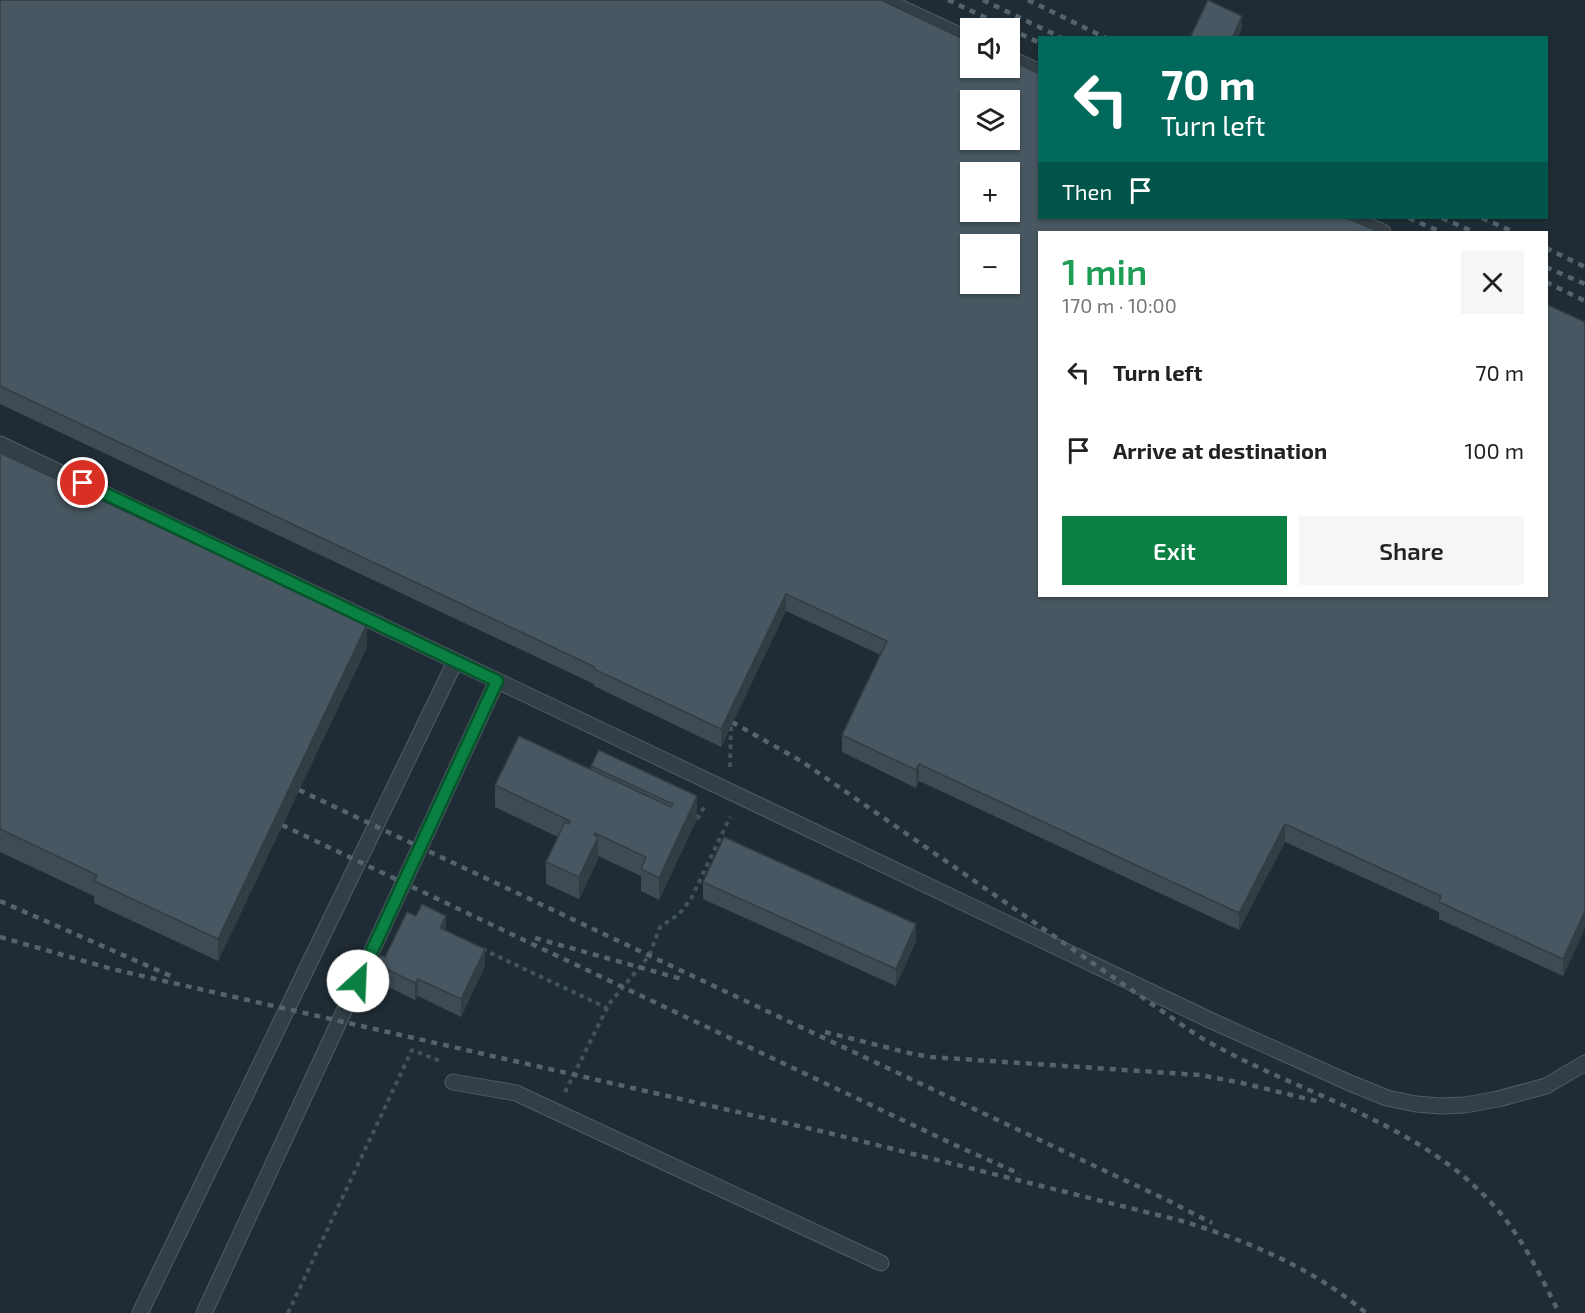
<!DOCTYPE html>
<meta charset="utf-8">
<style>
:root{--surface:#fff;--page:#f6f6f6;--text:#222;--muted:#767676;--accent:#0b8043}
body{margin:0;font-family:"Exo 2",sans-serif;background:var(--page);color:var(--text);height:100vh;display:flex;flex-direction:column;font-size:22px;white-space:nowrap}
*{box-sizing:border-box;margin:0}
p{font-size:20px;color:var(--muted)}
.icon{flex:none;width:33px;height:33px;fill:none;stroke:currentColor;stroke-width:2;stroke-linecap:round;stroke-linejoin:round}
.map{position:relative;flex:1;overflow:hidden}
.side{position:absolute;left:1038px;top:231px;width:510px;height:366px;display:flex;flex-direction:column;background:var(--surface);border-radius:0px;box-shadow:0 2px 4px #0004}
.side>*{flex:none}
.banner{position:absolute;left:1038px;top:36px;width:510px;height:183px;border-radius:0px;box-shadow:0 2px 4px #0004;background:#00695c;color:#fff;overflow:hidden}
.controls{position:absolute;left:960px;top:18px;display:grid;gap:12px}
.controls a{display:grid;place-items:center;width:60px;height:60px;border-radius:0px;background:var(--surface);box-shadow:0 2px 4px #0004;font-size:30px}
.pin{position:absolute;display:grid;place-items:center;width:51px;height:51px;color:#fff;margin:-26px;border:3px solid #fff;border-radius:50%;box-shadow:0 2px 6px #0007}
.me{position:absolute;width:66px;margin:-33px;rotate:25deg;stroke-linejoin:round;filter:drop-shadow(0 0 4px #0008)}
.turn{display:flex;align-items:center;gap:21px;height:126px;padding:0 24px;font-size:27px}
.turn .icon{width:78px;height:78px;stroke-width:2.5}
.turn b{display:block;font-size:42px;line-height:51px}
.then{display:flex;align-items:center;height:57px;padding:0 24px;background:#0003;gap:12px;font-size:22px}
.round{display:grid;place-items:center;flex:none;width:63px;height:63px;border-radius:0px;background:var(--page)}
.overview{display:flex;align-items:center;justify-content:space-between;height:102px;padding:0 24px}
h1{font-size:36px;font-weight:600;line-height:45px;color:#1e9e55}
.cta{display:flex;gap:12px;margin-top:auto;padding:12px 24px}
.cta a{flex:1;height:69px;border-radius:0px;background:var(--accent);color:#fff;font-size:24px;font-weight:600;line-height:69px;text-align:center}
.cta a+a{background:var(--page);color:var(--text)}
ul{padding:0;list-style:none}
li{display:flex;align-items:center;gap:18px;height:78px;padding:0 24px}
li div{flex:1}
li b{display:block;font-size:22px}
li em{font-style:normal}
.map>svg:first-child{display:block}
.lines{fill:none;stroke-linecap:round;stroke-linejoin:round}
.service-casing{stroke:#505c64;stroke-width:17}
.path{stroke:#415554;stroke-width:4;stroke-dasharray:4.5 4.5;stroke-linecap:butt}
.service{stroke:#333e46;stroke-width:15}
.rail{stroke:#55636d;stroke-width:4.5;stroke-dasharray:6 6;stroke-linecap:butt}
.wall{fill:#3e4b53}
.shaded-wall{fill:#323d44}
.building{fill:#485761;stroke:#323d44;stroke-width:1.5;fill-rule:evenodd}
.route-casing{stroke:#07532c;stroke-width:15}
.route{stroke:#0b8043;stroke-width:10}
</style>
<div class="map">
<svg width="1585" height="1313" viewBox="0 0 1585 1313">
<rect width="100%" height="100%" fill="#202c35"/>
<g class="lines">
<defs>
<path id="service" d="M884 0 970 40
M1010 58 1040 72
M1351 218 1383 232
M0 444 1212 1021 1350 1083 1387 1098 1416 1104 1440 1106 1465 1105 1498 1099 1546 1086 1585 1063
M453 1082 516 1093 881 1263
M140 1313 455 662
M204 1313 497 681"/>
</defs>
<!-- service casing -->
<use href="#service" class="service-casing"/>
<!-- path -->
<path class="path" d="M730 767 731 726
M697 819 706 804
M482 949 607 1008
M565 1092 609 1004 649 956 660 927 679 914 691 899 730 817
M288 1313 412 1050 443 1062"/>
<!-- service -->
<use href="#service" class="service"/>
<!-- rail -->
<path class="rail" d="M948 0 1008 28
M983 0 1062 38
M1028 0 1106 38
M1010 29 1040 43
M1409 218 1441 232
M1442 218 1474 232
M1482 218 1514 232
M1546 248 1585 267
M1546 267 1585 284
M1546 282 1585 301
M732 722 801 761 826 778 1198 1036C1231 1055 1265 1071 1300 1086 1372 1118 1443 1148 1496 1208 1523 1239 1541 1276 1559 1313
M299 790 1171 1202 1212 1223
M282 825 957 1146 1020 1174
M0 901 173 977
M0 937 112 969 825 1132 1182 1221C1248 1241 1313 1268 1366 1313
M535 938 685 980
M825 1032 909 1053 931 1057 1200 1075 1242 1083 1320 1102"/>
</g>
<!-- wall -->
<path class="wall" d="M0 0 1040 232 1585 322V928L1563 976 1439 919V912L1285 842 1239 930 919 781 916 788 842 752V735L881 655 786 611 721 747 594 686V684L0 404Z
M0 453 367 647 218 961 94 903V896L0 852Z
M599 750 697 819 659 900 641 891V876L598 856V859L579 899 546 884V862L558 837 495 807V785L591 770V766Z
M703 882 916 941 896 986 703 899Z
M446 930 485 966 461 1017 418 996 415 1000 376 981V964L385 957Z"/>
<!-- shaded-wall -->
<path class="shaded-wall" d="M1242 16V28L1238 38H1232Z
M786 594V611L721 747V729Z
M367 624V647L218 961V939Z
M919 764V781L916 788V770Z
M697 796V819L659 900V878Z
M1285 824V842L1239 930V913Z
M595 833V843L598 837V859L579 899V877Z
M1585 911V928L1563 976V959Z
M446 916V933L440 928Z
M916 924V941L896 986V969Z
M485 949V966L461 1017V999Z
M418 979V996L415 1000V983Z"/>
<!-- building -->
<path class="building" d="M0 0H881L970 42V68H1010V60L1040 74V218H1347L1379 232H1040V596H1546V304L1585 322V911L1563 959 1439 902 1441 896 1285 824 1239 913 919 764 916 770 842 735 887 641 786 594 721 729 594 669 595 667 0 386ZM970 100H1010V140H970ZM970 172H1010V212H970ZM970 244H1010V284H970Z
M1208 0 1242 16 1232 38H1190Z
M0 453 367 624 218 939 94 881 97 875 0 829Z
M519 736 671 807 673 804 591 766 599 750 697 796 659 878 641 869 646 857 595 833 594 835 598 837 579 877 546 862 565 822 569 824 570 821 495 785Z
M724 837 916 924 896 969 703 882Z
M422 904 446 916 440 928 485 949 461 999 418 979 415 983 376 964 381 955 385 957 407 912 416 916Z"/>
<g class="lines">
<defs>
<path id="route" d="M83 483 497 681 358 981"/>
</defs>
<!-- route casing -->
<use href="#route" class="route-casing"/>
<!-- route -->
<use href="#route" class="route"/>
</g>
</svg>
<div class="controls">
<a><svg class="icon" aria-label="sound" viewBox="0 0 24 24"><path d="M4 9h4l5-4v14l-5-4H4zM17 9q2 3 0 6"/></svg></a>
<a><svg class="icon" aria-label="layers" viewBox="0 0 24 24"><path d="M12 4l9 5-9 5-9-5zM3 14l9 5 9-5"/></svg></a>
<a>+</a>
<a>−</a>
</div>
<div class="pin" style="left:83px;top:483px;background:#d93025"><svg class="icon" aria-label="arrive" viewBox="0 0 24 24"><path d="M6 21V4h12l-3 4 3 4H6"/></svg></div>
<svg class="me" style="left:358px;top:981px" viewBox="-20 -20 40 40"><circle r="19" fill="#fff"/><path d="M0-13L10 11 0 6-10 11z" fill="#0b8043"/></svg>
<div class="banner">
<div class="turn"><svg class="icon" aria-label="left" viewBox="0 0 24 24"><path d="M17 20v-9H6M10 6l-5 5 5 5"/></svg><div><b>70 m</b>Turn left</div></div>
<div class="then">Then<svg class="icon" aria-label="arrive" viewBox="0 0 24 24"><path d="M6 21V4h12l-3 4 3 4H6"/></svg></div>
</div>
<section class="side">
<div class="overview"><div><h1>1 min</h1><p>170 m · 10:00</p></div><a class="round"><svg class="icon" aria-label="close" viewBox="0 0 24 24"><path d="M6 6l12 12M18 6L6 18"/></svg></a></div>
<ul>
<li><svg class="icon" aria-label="left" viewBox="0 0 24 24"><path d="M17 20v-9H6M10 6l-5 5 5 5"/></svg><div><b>Turn left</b></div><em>70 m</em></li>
<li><svg class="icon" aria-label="arrive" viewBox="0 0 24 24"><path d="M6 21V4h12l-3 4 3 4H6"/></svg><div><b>Arrive at destination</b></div><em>100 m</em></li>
</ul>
<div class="cta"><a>Exit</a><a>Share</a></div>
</section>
</div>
